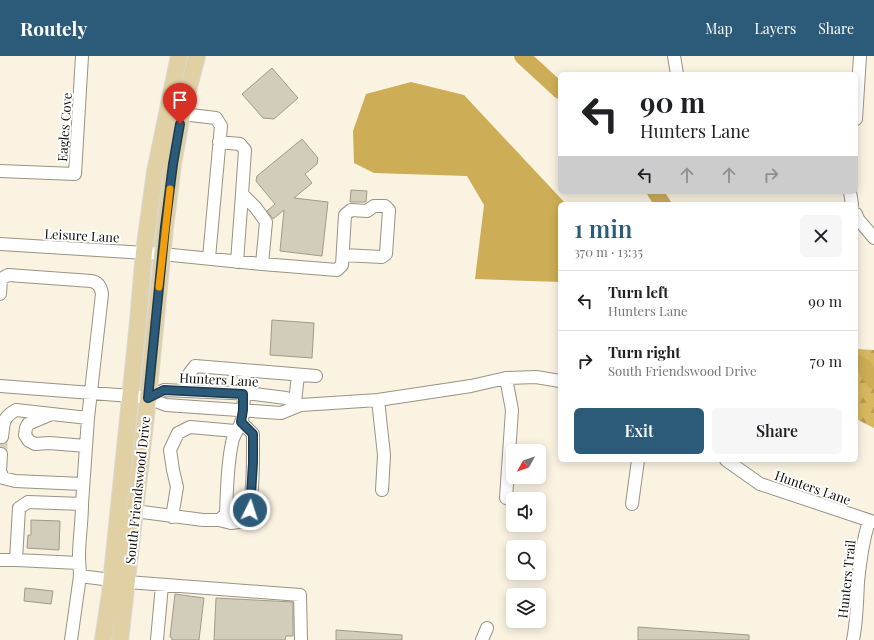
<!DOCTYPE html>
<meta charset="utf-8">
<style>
:root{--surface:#fff;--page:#f6f6f6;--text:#202124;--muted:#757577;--line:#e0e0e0;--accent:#2c5b7a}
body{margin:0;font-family:"Playfair Display",serif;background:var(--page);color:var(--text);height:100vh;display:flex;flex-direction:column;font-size:15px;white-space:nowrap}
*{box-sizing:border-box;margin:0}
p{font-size:13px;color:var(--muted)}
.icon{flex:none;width:22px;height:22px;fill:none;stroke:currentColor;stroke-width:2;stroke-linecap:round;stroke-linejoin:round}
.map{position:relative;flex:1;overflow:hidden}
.sheet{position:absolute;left:558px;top:146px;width:300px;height:260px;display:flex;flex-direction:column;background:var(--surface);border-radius:6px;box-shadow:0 2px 10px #0003}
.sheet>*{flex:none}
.hud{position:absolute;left:558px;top:16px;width:300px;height:122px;border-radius:6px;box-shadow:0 2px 10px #0003;background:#fff;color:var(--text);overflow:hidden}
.needle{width:26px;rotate:230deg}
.buttons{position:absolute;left:506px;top:388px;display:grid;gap:8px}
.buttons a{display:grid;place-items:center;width:40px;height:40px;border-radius:6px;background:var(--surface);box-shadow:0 2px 10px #0003;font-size:20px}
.pin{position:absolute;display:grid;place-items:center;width:34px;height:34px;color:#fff;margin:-41px -17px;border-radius:50% 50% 50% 0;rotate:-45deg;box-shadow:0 0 4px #0007}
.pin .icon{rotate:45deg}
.me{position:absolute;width:44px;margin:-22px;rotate:4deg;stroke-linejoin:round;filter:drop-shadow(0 0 3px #0008)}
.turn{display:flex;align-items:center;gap:14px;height:84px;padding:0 16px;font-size:18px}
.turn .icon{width:52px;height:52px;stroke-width:2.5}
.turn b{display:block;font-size:28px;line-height:34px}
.lanes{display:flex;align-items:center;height:38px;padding:0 16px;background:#0003;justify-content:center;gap:20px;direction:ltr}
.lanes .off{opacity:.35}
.round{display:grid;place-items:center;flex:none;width:42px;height:42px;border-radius:6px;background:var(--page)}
.headline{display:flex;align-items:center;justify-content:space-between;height:68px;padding:0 16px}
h1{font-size:24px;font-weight:600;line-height:30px;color:var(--accent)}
.action{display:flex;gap:8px;margin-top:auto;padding:8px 16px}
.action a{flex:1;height:46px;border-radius:6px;background:var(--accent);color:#fff;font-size:16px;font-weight:600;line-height:46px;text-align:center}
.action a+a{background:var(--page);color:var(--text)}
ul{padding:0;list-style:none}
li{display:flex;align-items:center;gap:12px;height:60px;padding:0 16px;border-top:1px solid var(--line)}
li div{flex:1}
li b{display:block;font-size:15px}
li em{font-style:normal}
header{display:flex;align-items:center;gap:24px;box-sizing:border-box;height:56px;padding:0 20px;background:var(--accent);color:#fff}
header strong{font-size:19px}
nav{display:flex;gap:22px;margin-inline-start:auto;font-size:14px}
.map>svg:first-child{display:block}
.forest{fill:url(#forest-firs)}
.water{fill:#cdad55}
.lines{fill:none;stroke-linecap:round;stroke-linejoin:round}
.river{stroke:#cdad55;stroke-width:16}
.building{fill:#d2ccbb;stroke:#a09a8a}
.minor-tunnel{stroke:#d7d0c1;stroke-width:12;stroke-dasharray:12 6;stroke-linecap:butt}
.minor-casing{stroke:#999383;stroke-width:14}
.major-casing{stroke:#d8d8d7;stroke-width:18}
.minor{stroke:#fff;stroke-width:12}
.major{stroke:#e0d0a3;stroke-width:16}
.route-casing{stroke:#1d3b4f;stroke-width:10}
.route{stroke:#2c5b7a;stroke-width:7}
.slow{stroke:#f59e0b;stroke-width:7}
.labels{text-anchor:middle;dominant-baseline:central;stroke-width:4;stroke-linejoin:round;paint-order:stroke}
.street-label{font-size:13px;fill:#0e0b06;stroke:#fff}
</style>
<header>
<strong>Routely</strong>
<nav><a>Map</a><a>Layers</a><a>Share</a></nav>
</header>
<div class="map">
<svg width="874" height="584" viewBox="0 0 874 584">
<defs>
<pattern id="forest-firs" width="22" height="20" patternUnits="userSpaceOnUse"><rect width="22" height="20" fill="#d7b75f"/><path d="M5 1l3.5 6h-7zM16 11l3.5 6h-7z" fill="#b79c51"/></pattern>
</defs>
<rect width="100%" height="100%" fill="#faf3e2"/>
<!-- forest -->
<path class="forest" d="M856 293 874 294V372L856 363Z"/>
<!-- water -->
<path class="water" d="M411 26 464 39 566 148H560V226L475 223 484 149 467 120 374 117 354 107 353 75 366 38Z"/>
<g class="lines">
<!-- river -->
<path class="river" d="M522 0 560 35
M655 136 663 148
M856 306 864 311 874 325"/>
</g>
<!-- building -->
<path class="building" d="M272 12 298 42 274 63 263 62 242 38Z
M302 83 318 102 317 108 305 118 312 127 294 142 328 146 322 200 280 195 284 154 273 163 267 155 275 148 256 125 257 120Z
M351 134 367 135 366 146H350Z
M272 264 314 267 312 302 270 299Z
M31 464 60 465 59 494 27 492 28 479H31Z
M25 532 53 535 51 548 24 545Z
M175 538 204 542 199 584H172V582L170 581Z
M216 542 293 546V580H286L285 584H214Z
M638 571 749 579V584H638Z
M336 574 402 579V584H336Z"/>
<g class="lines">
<!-- minor-tunnel -->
<path class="minor-tunnel" d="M1 398 2 381"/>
<defs>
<path id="minor" d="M674 0 677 18
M182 58 216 62 221 70 209 202
M856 63 860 0
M219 86 240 88 245 94 242 138 256 152 266 166 262 208
M0 115 75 118 82 0
M850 136 852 148
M856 158 858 163 874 182
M0 188 162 198 262 208 337 214 342 209 345 159 351 154 367 155 374 150H385L389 154 386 198 382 201 343 199
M237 206 242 138
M0 238 1 223 8 219 91 225C98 226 101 231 102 238L88 362 82 448
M0 330 131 340 148 342 166 349 281 357 301 349 378 344 471 330 506 322 536 321 560 325
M186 335 189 318 195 310 316 320
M148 342 164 334 186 335 254 338 286 342 301 349
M378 344 384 399 382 434
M295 346 298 319
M49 359 28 368 26 372 25 379 29 385 35 388 49 387 86 390
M2 381C4 367 2 362 16 354L88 362
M1 398 0 415 3 422 15 425 83 428
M726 404 760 428 874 466
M506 442 512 354 506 322
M632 448 638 404
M135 455 203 464H219L226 458C227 434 227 410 232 387 233 378 240 372 242 364 245 349 243 331 244 315
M172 461 177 431 173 414 170 394 178 377 190 371 235 375
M219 464 231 467 246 465C254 440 253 404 253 378L241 366
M0 504H16
M79 507 16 504 19 452 28 446 82 448C82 466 79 483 79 500 79 507 80 513 80 520L127 526 300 539 301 584
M71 584 80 520
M157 584 162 529
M482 584 487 572
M853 584C857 565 857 545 858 526 860 505 863 484 869 465"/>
<path id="major" d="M103 584 110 538 138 266 144 196 155 116 179 0
M120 584 148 342 165 171 173 108 182 58 197 0"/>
</defs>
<!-- minor casing -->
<use href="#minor" class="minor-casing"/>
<!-- major casing -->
<use href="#major" class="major-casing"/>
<!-- minor -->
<use href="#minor" class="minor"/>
<!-- major -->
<use href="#major" class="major"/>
</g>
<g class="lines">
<defs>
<path id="route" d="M180 68 173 108 165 171 148 342 164 334 243 338V354L241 366 253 378V407L250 454"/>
</defs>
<!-- route casing -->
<use href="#route" class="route-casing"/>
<!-- route -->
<use href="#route" class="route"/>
<!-- slow -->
<path class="slow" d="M159 231 170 133"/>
</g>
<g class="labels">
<!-- street labels -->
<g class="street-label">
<text transform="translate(64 71) rotate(-86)">Eagles Cove</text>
<text transform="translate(82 179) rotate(3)">Leisure Lane</text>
<text transform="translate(219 323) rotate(3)">Hunters Lane</text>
<text transform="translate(813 431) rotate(19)">Hunters Lane</text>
<text transform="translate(137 434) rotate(-84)">South Friendswood Drive</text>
<text transform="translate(846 523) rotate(-84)">Hunters Trail</text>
</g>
</g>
</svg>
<div class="buttons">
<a><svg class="needle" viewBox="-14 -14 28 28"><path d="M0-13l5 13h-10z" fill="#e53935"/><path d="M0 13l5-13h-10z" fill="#757577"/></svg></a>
<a><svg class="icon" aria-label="sound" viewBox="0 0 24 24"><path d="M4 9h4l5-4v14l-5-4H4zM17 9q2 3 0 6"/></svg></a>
<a><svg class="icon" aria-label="search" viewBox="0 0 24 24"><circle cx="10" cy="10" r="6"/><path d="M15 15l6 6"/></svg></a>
<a><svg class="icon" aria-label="layers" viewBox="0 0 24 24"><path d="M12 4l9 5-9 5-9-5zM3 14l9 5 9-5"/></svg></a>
</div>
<div class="pin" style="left:180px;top:68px;background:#d93025"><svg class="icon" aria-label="arrive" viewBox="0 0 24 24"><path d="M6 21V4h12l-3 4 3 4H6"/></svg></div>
<svg class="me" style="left:250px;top:454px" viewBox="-20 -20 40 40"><circle r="17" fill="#2c5b7a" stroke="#fff" stroke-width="3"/><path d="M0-11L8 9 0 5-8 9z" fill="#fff"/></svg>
<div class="hud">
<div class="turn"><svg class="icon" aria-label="left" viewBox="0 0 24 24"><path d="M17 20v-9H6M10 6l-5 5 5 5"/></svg><div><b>90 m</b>Hunters Lane</div></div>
<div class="lanes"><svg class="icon" aria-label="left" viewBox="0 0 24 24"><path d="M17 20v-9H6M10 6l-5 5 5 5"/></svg><svg class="icon off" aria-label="ahead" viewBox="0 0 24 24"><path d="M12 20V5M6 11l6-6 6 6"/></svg><svg class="icon off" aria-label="ahead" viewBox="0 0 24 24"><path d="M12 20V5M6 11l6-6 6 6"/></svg><svg class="icon off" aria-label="right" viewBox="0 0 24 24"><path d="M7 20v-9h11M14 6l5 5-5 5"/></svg></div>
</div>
<section class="sheet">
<div class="headline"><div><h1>1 min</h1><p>370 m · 13:35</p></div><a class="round"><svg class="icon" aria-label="close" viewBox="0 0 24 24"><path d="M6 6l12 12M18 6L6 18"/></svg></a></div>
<ul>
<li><svg class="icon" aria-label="left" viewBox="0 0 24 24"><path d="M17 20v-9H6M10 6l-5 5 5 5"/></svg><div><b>Turn left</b><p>Hunters Lane</p></div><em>90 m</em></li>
<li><svg class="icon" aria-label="right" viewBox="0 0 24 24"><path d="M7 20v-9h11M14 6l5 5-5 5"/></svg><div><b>Turn right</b><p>South Friendswood Drive</p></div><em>70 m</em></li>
</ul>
<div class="action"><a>Exit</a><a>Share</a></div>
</section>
</div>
